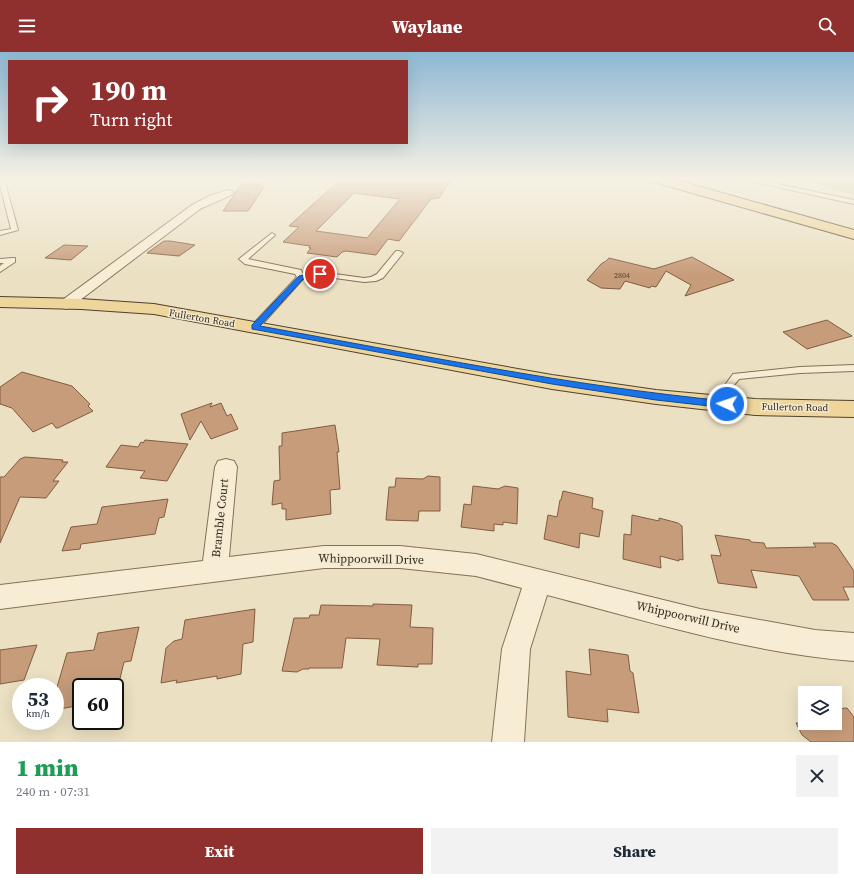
<!DOCTYPE html>
<meta charset="utf-8">
<style>
:root{--surface:#fff;--page:#f2f2f3;--text:#1f2937;--muted:#747a83;--accent:#8f2f2e}
body{margin:0;font-family:"Source Serif 4",serif;background:var(--page);color:var(--text);height:100vh;display:flex;flex-direction:column;font-size:15px;white-space:nowrap}
*{box-sizing:border-box;margin:0}
p{font-size:13px;color:var(--muted)}
.icon{flex:none;width:22px;height:22px;fill:none;stroke:currentColor;stroke-width:2;stroke-linecap:round;stroke-linejoin:round}
.map{position:relative;height:690px;overflow:hidden}
.panel{display:flex;flex-direction:column;background:var(--surface);flex:1}
.panel>*{flex:none}
.guide{position:absolute;left:8px;top:8px;width:400px;height:84px;border-radius:0px;box-shadow:0 4px 16px #0002;background:#8f2f2e;color:#fff;overflow:hidden}
.tools{position:absolute;left:798px;top:634px;display:grid;gap:8px}
.tools a{display:grid;place-items:center;width:44px;height:44px;border-radius:0px;background:var(--surface);box-shadow:0 4px 16px #0002;font-size:20px}
.speed{position:absolute;left:12px;top:626px;display:flex;gap:8px;font-size:20px;font-weight:700;text-align:center}
.speed>*{display:grid;place-content:center;width:52px;height:52px;border-radius:50%;background:var(--surface);box-shadow:0 4px 16px #0002;line-height:1}
.speed small{font-size:10px;font-weight:400}
.speed .limit{border:2px solid #111;border-radius:6px;background:#fff;color:#111}
.pin{position:absolute;display:grid;place-items:center;width:34px;height:34px;color:#fff;margin:-17px;border:2px solid #fff;border-radius:50%;box-shadow:0 1px 4px #0007}
.me{position:absolute;width:44px;margin:-22px;rotate:273deg;stroke-linejoin:round;filter:drop-shadow(0 0 3px #0008)}
.turn{display:flex;align-items:center;gap:14px;height:84px;padding:0 16px;font-size:18px}
.turn .icon{width:52px;height:52px;stroke-width:2.5}
.turn b{display:block;font-size:28px;line-height:34px}
.round{display:grid;place-items:center;flex:none;width:42px;height:42px;border-radius:0px;background:var(--page)}
.head{display:flex;align-items:center;justify-content:space-between;height:68px;padding:0 16px}
h1{font-size:24px;font-weight:800;line-height:30px;color:#1e9e55}
.primary-button{display:flex;gap:8px;margin-top:auto;padding:8px 16px}
.primary-button a{flex:1;height:46px;border-radius:0px;background:var(--accent);color:#fff;font-size:16px;font-weight:800;line-height:46px;text-align:center}
.primary-button a+a{background:var(--page);color:var(--text)}
header{display:flex;justify-content:space-between;align-items:center;height:52px;padding:0 16px;background:var(--accent);color:#fff;font-size:18px;font-weight:800}
.map>svg:first-child{display:block}
.green{fill:#c1c897}
.building{fill:#c79c7a;stroke:#825c41;fill-rule:evenodd}
.lines{fill:none;stroke-linecap:round;stroke-linejoin:round}
.lane-casing{stroke:#84715a;stroke-width:2}
.street-casing{stroke:#84715a;stroke-width:2}
.primary-casing{stroke:#52402e;stroke-width:2}
.lane{fill:#f7edd4;fill-rule:evenodd}
.street{fill:#f7edd4;fill-rule:evenodd}
.primary{fill:#edd59b;fill-rule:evenodd}
.route{fill:#1a73e8;stroke:#114b97}
.labels{text-anchor:middle;dominant-baseline:central;stroke-width:3;stroke-linejoin:round;paint-order:stroke}
.number-label{font-size:8px;fill:#594635}
.street-label{font-size:10px;fill:#34291e;stroke:#f3ead1}
.near-street-label{font-size:12px;fill:#34291e;stroke:#f3ead1}
</style>
<header><svg class="icon" aria-label="menu" viewBox="0 0 24 24"><path d="M4 6h16M4 12h16M4 18h16"/></svg>Waylane<svg class="icon" aria-label="search" viewBox="0 0 24 24"><circle cx="10" cy="10" r="6"/><path d="M15 15l6 6"/></svg></header>
<div class="map">
<svg width="854" height="690" viewBox="0 0 854 690">
<rect width="100%" height="100%" fill="#ebe0c2"/>
<!-- green -->
<path class="green" d="M794 126H854V143L795 126Z"/>
<!-- building -->
<path class="building" d="M342 126H452L439 146 431 147 399 189 388 187 376 203 346 199 342 200 337 205 307 201 311 196H309L310 194 283 190 299 175 289 174ZM354 141 400 147 367 186 316 179Z
M252 130 264 135 248 159H223L240 134Z
M164 189H170L195 193 179 204 147 201Z
M64 193 88 194 71 208 45 206Z
M692 205 734 228 685 244 691 233 666 219 656 235 651 234 650 236 625 229 620 237 601 236 587 228 601 212 606 209 609 206 654 217Z
M827 268 852 284 807 297 783 280Z
M22 320 72 334 90 352 88 354 93 359 58 376H56L52 371 33 380 12 356 0 352V335Z
M212 351 210 355 221 351 227 364 231 362 238 377 211 387 201 369 190 388 181 362Z
M335 373 339 400H337L340 437 330 438 331 462 286 468V457H282V451L272 453 274 429 280 428 279 394H282V381Z
M145 388 188 392 167 429 140 426 145 419 106 415 121 393 138 395 141 390 143 391Z
M25 405 63 408 62 410H68L53 429H59L46 446 20 445 0 491V425H4L20 407Z
M428 424 440 425V459H419L418 469 386 468 389 435H395L396 426 423 427Z
M473 434 498 437 505 434 518 436 517 472 503 470V473L494 472V479L461 475 464 452 471 453Z
M563 439 593 446 592 456 603 459 599 485 580 481 579 496 544 487 548 463 557 465 560 448H561Z
M168 447 164 465 159 466 155 482 81 492 80 497 62 499 71 475 97 472 102 455Z
M632 463 659 469V466L678 471 682 474 683 508 679 507V509L660 504 661 516 623 507 624 482 631 483Z
M715 483 750 488 751 490 764 491 766 496 816 495 813 491H832L837 494 854 519V535H843L849 548H813L799 524 751 518 757 536 718 531 711 503 721 504Z
M373 552 412 553 410 575 433 576 432 612H418V615L377 613 380 587 346 586 342 616H309V617H303L297 620 282 619 294 566H309L310 563H319L321 553 373 554Z
M255 557 253 590 243 592 241 622 217 627V624L176 631 177 628 161 631 166 596 174 589 182 587 185 568Z
M139 575 131 609 124 610 118 635H81V653L55 658V642L67 601 94 598 98 581Z
M37 593 24 628 0 632V598Z
M589 597 628 603 630 619 633 621 639 661 607 657 608 670 568 665 566 619 591 623Z
M847 656 854 665V690H811L802 683 796 671H835V657Z"/>
<g class="lines">
<defs>
<path id="lane" d="M737 126H749L854 148V152Z
M2 128 5 130 18 178 0 183V179L11 177 0 133V129Z
M272 181 275 183 274 184 248 207 301 218 303 222 320 220 364 226 371 225 377 222 396 199H399L403 201 383 226 376 229 364 230 320 224 303 227 258 277 255 278 251 275 252 273 297 225 295 222 245 212 239 207Z
M12 206H15V210L0 220V214L4 211H0V207Z
M854 313V319L800 321 739 327 734 333 731 355 727 356 722 353 725 333 733 322 800 315Z"/>
<path id="street" d="M228 138 232 139 234 141C231 144 206 154 200 157L71 255 66 257 61 255 58 252 61 249 192 153 209 144Z
M226 407 234 409 237 415 229 505 324 494H400L476 502 700 557 815 578 854 581V609C749 601 648 569 547 543L530 597 524 690H492L502 597 522 536 476 524 400 516H324L0 557V533L203 509 215 415 218 409Z"/>
<path id="primary" d="M648 126H669L854 178V187L650 129Z
M0 245 81 247 154 252 552 323 656 338 755 347 854 349V365L755 363 656 352 552 337 154 262 81 257 0 255Z"/>
</defs>
<!-- lane casing -->
<use href="#lane" class="lane-casing"/>
<!-- street casing -->
<use href="#street" class="street-casing"/>
<!-- primary casing -->
<use href="#primary" class="primary-casing"/>
<!-- lane -->
<use href="#lane" class="lane"/>
<!-- street -->
<use href="#street" class="street"/>
<!-- primary -->
<use href="#primary" class="primary"/>
</g>
<!-- sky -->
<linearGradient id="sky" x2="0" y2="1"><stop stop-color="#8db8d4"/><stop offset="0.57" stop-color="#f6f1e4"/><stop offset="1" stop-color="#f6f1e4" stop-opacity="0"/></linearGradient>
<rect width="854" height="223" fill="url(#sky)"/>
<!-- route -->
<path class="route" d="M320 220H322V223L303 227 260 274C415 302 570 334 727 349L732 352 727 356 656 348 552 332 252 277V273L299 224Z"/>
<g class="labels">
<!-- number labels -->
<g class="number-label">
<text x="622" y="223">2804</text>
</g>
<!-- street labels -->
<g class="street-label">
<text transform="translate(202 266) rotate(10)">Fullerton Road</text>
<text transform="translate(795 355) rotate(1)">Fullerton Road</text>
</g>
<!-- near-street labels -->
<g class="near-street-label">
<text transform="translate(220 466) rotate(-84)">Bramble Court</text>
<text transform="translate(371 507) rotate(1)">Whippoorwill Drive</text>
<text transform="translate(688 565) rotate(13)">Whippoorwill Drive</text>
</g>
</g>
</svg>
<div class="tools">
<a><svg class="icon" aria-label="layers" viewBox="0 0 24 24"><path d="M12 4l9 5-9 5-9-5zM3 14l9 5 9-5"/></svg></a>
</div>
<div class="speed"><div>53<small>km/h</small></div><div class="limit">60</div></div>
<div class="pin" style="left:320px;top:222px;background:#d93025"><svg class="icon" aria-label="arrive" viewBox="0 0 24 24"><path d="M6 21V4h12l-3 4 3 4H6"/></svg></div>
<svg class="me" style="left:727px;top:352px" viewBox="-20 -20 40 40"><circle r="17" fill="#1a73e8" stroke="#fff" stroke-width="3"/><path d="M0-11L8 9 0 5-8 9z" fill="#fff"/></svg>
<div class="guide">
<div class="turn"><svg class="icon" aria-label="right" viewBox="0 0 24 24"><path d="M7 20v-9h11M14 6l5 5-5 5"/></svg><div><b>190 m</b>Turn right</div></div>
</div>
</div>
<section class="panel">
<div class="head"><div><h1>1 min</h1><p>240 m · 07:31</p></div><a class="round"><svg class="icon" aria-label="close" viewBox="0 0 24 24"><path d="M6 6l12 12M18 6L6 18"/></svg></a></div>
<div class="primary-button"><a>Exit</a><a>Share</a></div>
</section>
